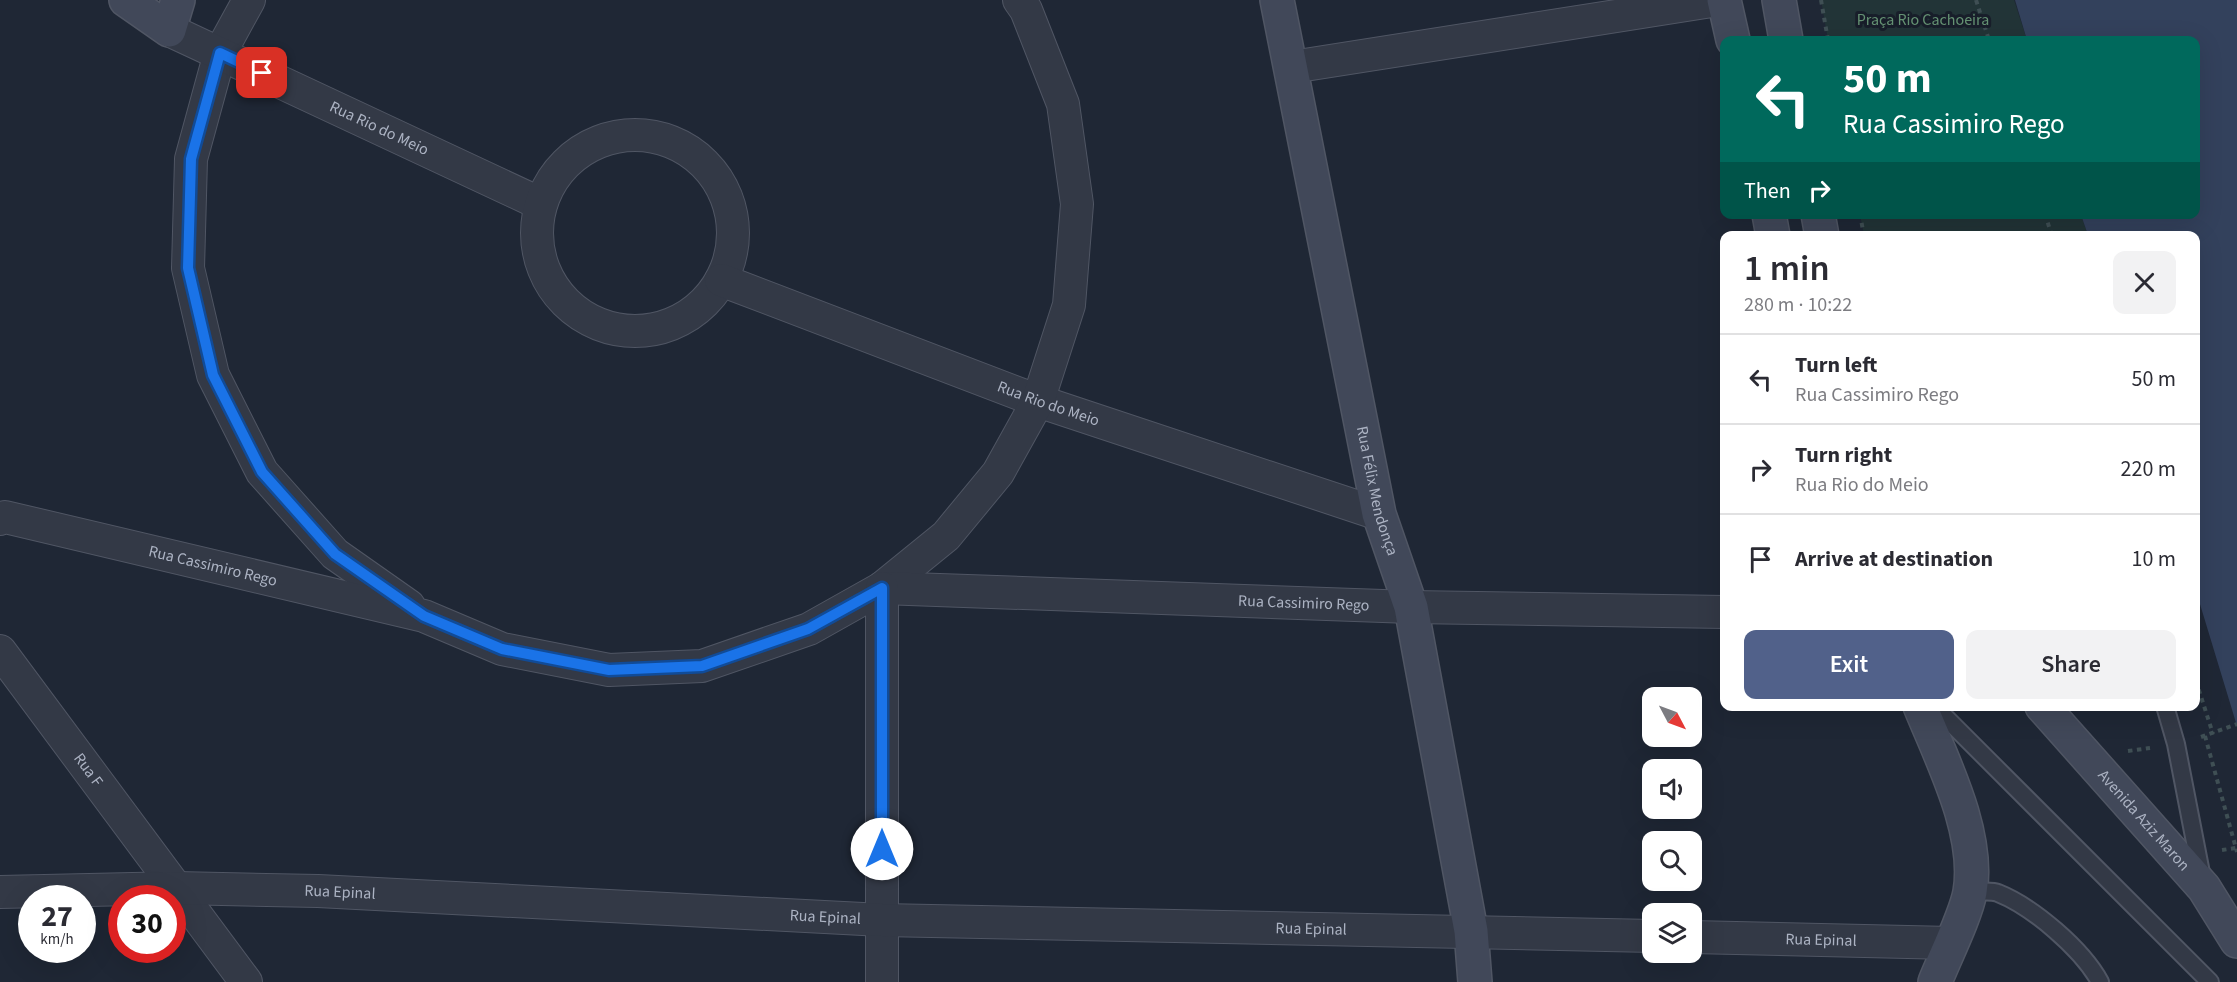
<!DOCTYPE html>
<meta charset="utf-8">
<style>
:root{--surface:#fff;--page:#f2f2f3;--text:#2b2b33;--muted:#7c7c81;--line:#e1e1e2;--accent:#51618a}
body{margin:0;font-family:"Source Sans 3",sans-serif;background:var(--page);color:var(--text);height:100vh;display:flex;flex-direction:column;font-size:22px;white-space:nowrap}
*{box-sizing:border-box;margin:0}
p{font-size:20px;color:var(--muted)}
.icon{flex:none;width:33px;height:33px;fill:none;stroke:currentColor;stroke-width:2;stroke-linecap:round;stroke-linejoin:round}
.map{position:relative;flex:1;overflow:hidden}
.panel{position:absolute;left:1720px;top:231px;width:480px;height:480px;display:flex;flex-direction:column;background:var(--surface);border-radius:12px;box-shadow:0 6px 24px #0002}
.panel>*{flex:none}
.guide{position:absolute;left:1720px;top:36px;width:480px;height:183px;border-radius:12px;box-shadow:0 6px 24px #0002;background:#00695c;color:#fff;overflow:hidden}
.needle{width:39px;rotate:131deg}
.buttons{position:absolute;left:1642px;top:687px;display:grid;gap:12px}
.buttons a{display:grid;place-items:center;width:60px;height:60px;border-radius:12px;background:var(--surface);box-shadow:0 6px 24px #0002;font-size:30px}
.speed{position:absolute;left:18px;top:885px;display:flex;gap:12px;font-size:30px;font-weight:700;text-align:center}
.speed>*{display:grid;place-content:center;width:78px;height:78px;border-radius:50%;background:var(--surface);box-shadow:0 6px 24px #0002;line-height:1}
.speed small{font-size:15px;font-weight:400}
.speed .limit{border:9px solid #d22;background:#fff;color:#111}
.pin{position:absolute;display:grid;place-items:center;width:51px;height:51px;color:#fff;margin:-26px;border-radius:12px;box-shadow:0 3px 9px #0006}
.me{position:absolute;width:66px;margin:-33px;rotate:0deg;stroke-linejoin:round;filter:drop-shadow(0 0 4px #0008)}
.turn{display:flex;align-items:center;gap:21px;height:126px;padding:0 24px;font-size:27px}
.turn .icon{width:78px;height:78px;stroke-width:2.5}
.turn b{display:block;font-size:42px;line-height:51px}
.then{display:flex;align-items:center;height:57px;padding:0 24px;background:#0003;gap:12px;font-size:22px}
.round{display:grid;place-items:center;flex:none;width:63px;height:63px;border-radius:12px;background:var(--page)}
.headline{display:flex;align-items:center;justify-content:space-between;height:102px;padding:0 24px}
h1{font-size:36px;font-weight:600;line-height:45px}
.cta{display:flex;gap:12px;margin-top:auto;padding:12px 24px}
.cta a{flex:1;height:69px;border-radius:12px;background:var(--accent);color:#fff;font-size:24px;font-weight:600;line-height:69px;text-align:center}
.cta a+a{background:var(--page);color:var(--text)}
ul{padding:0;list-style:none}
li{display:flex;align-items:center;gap:18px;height:90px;padding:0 24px;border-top:2px solid var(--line)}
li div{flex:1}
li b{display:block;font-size:22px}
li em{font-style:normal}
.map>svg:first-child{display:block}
.green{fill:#223437}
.water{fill:#33415c}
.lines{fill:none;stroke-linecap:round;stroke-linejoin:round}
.lane-casing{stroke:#505664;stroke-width:20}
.street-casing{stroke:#505664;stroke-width:34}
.secondary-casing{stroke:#505664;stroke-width:36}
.path{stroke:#3f4f54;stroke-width:4;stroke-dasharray:4.5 4.5;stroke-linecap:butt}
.lane{stroke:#333946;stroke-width:16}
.street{stroke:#333946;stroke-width:32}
.secondary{stroke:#414859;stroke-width:33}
.route-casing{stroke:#114b97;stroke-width:15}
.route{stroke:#1a73e8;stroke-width:10}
.labels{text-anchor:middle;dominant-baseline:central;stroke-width:6;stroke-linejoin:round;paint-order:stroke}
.park-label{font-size:16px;fill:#659273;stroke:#181e2a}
.street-label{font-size:16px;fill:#acb3c3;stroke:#181e2a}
</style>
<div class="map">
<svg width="2237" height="982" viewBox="0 0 2237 982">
<rect width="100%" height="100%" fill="#1f2735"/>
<!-- green -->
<path class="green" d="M1821 0H2014L2027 40H1828Z
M1860 215H2081L2088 235H1864Z"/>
<!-- water -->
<path class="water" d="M2015 0H2237V726L2196 591V236L2088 235 2081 215 2196 214V40H2027Z"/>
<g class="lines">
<defs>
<path id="lane" d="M1934 706 2210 982
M2165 706 2176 744 2202 878
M1970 892C1979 892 1991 890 1998 893 2033 907 2082 949 2100 982"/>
<g id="street">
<path d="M249 0 220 53 191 159 188 268 213 375 262 472 335 554 409 606"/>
<path id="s1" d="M169 30 541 204"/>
<path d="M1292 67 1718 0"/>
<circle cx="635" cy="233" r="98"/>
<path id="s2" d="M721 280 1038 401 1379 514"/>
<path id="s3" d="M0 519 5 517 424 616 502 649 609 670 702 666 809 629 882 588 946 536 998 473 1038 401 1069 305 1077 204 1063 104 1026 10 1019 0"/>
<path id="s4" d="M882 588 1411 607 1725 612"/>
<path d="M882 588V982"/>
<path id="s5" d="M0 651 246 982"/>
<path id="s6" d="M0 892 177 888 318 891 882 920 1653 936"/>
<path id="s7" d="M1692 937 1951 943"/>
</g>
<g id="secondary">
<path d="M126 0 169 30 178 0"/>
<path id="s8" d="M1277 0 1379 514 1411 607 1471 931 1475 982"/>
<path d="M1724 0 1733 40"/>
<path d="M1779 0 1786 40"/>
<path d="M1769 214 1773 236"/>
<path d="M1818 214 1822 236"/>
<path d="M1920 706C1942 760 1980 833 1970 892 1966 915 1944 959 1935 982"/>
<path id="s9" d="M2042 706 2204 888 2237 941"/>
</g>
</defs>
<!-- lane casing -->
<use href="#lane" class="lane-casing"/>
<!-- street casing -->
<use href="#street" class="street-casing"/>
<!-- secondary casing -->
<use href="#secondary" class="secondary-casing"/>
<!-- path -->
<path class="path" d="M1821 0 1828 40
M1976 0 1989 40
M1860 214 1864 236
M2045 214 2052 236
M2196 681 2213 734
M2205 736 2237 852
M2201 737 2237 724
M2128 751 2150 748
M2222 850 2236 848"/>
<!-- lane -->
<use href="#lane" class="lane"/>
<!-- street -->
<use href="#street" class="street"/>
<!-- secondary -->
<use href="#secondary" class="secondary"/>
</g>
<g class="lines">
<defs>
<path id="route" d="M262 73 220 53 191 159 188 268 213 375 262 472 335 554 424 616 502 649 609 670 702 666 808 629 882 588V849"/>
</defs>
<!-- route casing -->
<use href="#route" class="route-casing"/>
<!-- route -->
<use href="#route" class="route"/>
</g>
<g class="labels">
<!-- park labels -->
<g class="park-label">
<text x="1923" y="20">Praça Rio Cachoeira</text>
</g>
<!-- street labels -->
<g class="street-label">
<text stroke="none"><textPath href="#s1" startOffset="232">Rua Rio do Meio</textPath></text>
<text stroke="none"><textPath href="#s2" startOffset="350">Rua Rio do Meio</textPath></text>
<text stroke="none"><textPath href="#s8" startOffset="501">Rua Félix Mendonça</textPath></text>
<text stroke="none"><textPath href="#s3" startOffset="219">Rua Cassimiro Rego</textPath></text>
<text stroke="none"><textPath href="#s4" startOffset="422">Rua Cassimiro Rego</textPath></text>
<text stroke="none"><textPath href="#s5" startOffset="148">Rua F</textPath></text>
<text stroke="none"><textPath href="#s9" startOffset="153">Avenida Aziz Maron</textPath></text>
<text stroke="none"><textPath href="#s6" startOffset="340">Rua Epinal</textPath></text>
<text stroke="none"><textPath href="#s6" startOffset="826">Rua Epinal</textPath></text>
<text stroke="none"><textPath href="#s6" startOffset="1312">Rua Epinal</textPath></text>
<text stroke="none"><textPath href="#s7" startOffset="129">Rua Epinal</textPath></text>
</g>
</g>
</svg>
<div class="buttons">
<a><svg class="needle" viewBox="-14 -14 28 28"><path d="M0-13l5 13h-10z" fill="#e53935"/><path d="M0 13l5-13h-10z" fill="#7c7c81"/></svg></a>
<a><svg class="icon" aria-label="sound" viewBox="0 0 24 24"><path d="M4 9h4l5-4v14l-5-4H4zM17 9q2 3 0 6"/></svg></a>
<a><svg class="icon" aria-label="search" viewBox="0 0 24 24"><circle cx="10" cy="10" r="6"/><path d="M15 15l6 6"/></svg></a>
<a><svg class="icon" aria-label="layers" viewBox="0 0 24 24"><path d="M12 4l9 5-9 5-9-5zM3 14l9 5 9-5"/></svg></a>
</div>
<div class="speed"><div>27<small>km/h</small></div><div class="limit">30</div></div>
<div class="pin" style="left:262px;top:73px;background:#d93025"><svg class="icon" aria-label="arrive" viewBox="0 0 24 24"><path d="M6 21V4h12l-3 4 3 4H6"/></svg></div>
<svg class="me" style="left:882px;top:849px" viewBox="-20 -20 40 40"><circle r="19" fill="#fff"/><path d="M0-13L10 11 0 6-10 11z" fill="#1a73e8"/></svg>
<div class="guide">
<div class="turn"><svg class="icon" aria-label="left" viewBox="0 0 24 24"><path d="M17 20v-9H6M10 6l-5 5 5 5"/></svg><div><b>50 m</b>Rua Cassimiro Rego</div></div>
<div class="then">Then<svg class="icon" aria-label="right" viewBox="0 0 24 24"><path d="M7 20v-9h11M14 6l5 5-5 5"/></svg></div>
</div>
<section class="panel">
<div class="headline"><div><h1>1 min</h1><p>280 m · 10:22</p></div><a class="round"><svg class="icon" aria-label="close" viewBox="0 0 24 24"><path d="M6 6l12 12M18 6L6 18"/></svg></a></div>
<ul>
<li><svg class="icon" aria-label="left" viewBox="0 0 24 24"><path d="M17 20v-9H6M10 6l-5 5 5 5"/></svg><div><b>Turn left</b><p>Rua Cassimiro Rego</p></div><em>50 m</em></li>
<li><svg class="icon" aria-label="right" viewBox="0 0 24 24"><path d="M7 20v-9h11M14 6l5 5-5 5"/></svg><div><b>Turn right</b><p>Rua Rio do Meio</p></div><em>220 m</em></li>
<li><svg class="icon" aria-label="arrive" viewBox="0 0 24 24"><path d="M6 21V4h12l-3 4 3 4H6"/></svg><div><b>Arrive at destination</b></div><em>10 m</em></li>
</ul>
<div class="cta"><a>Exit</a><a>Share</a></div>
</section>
</div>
